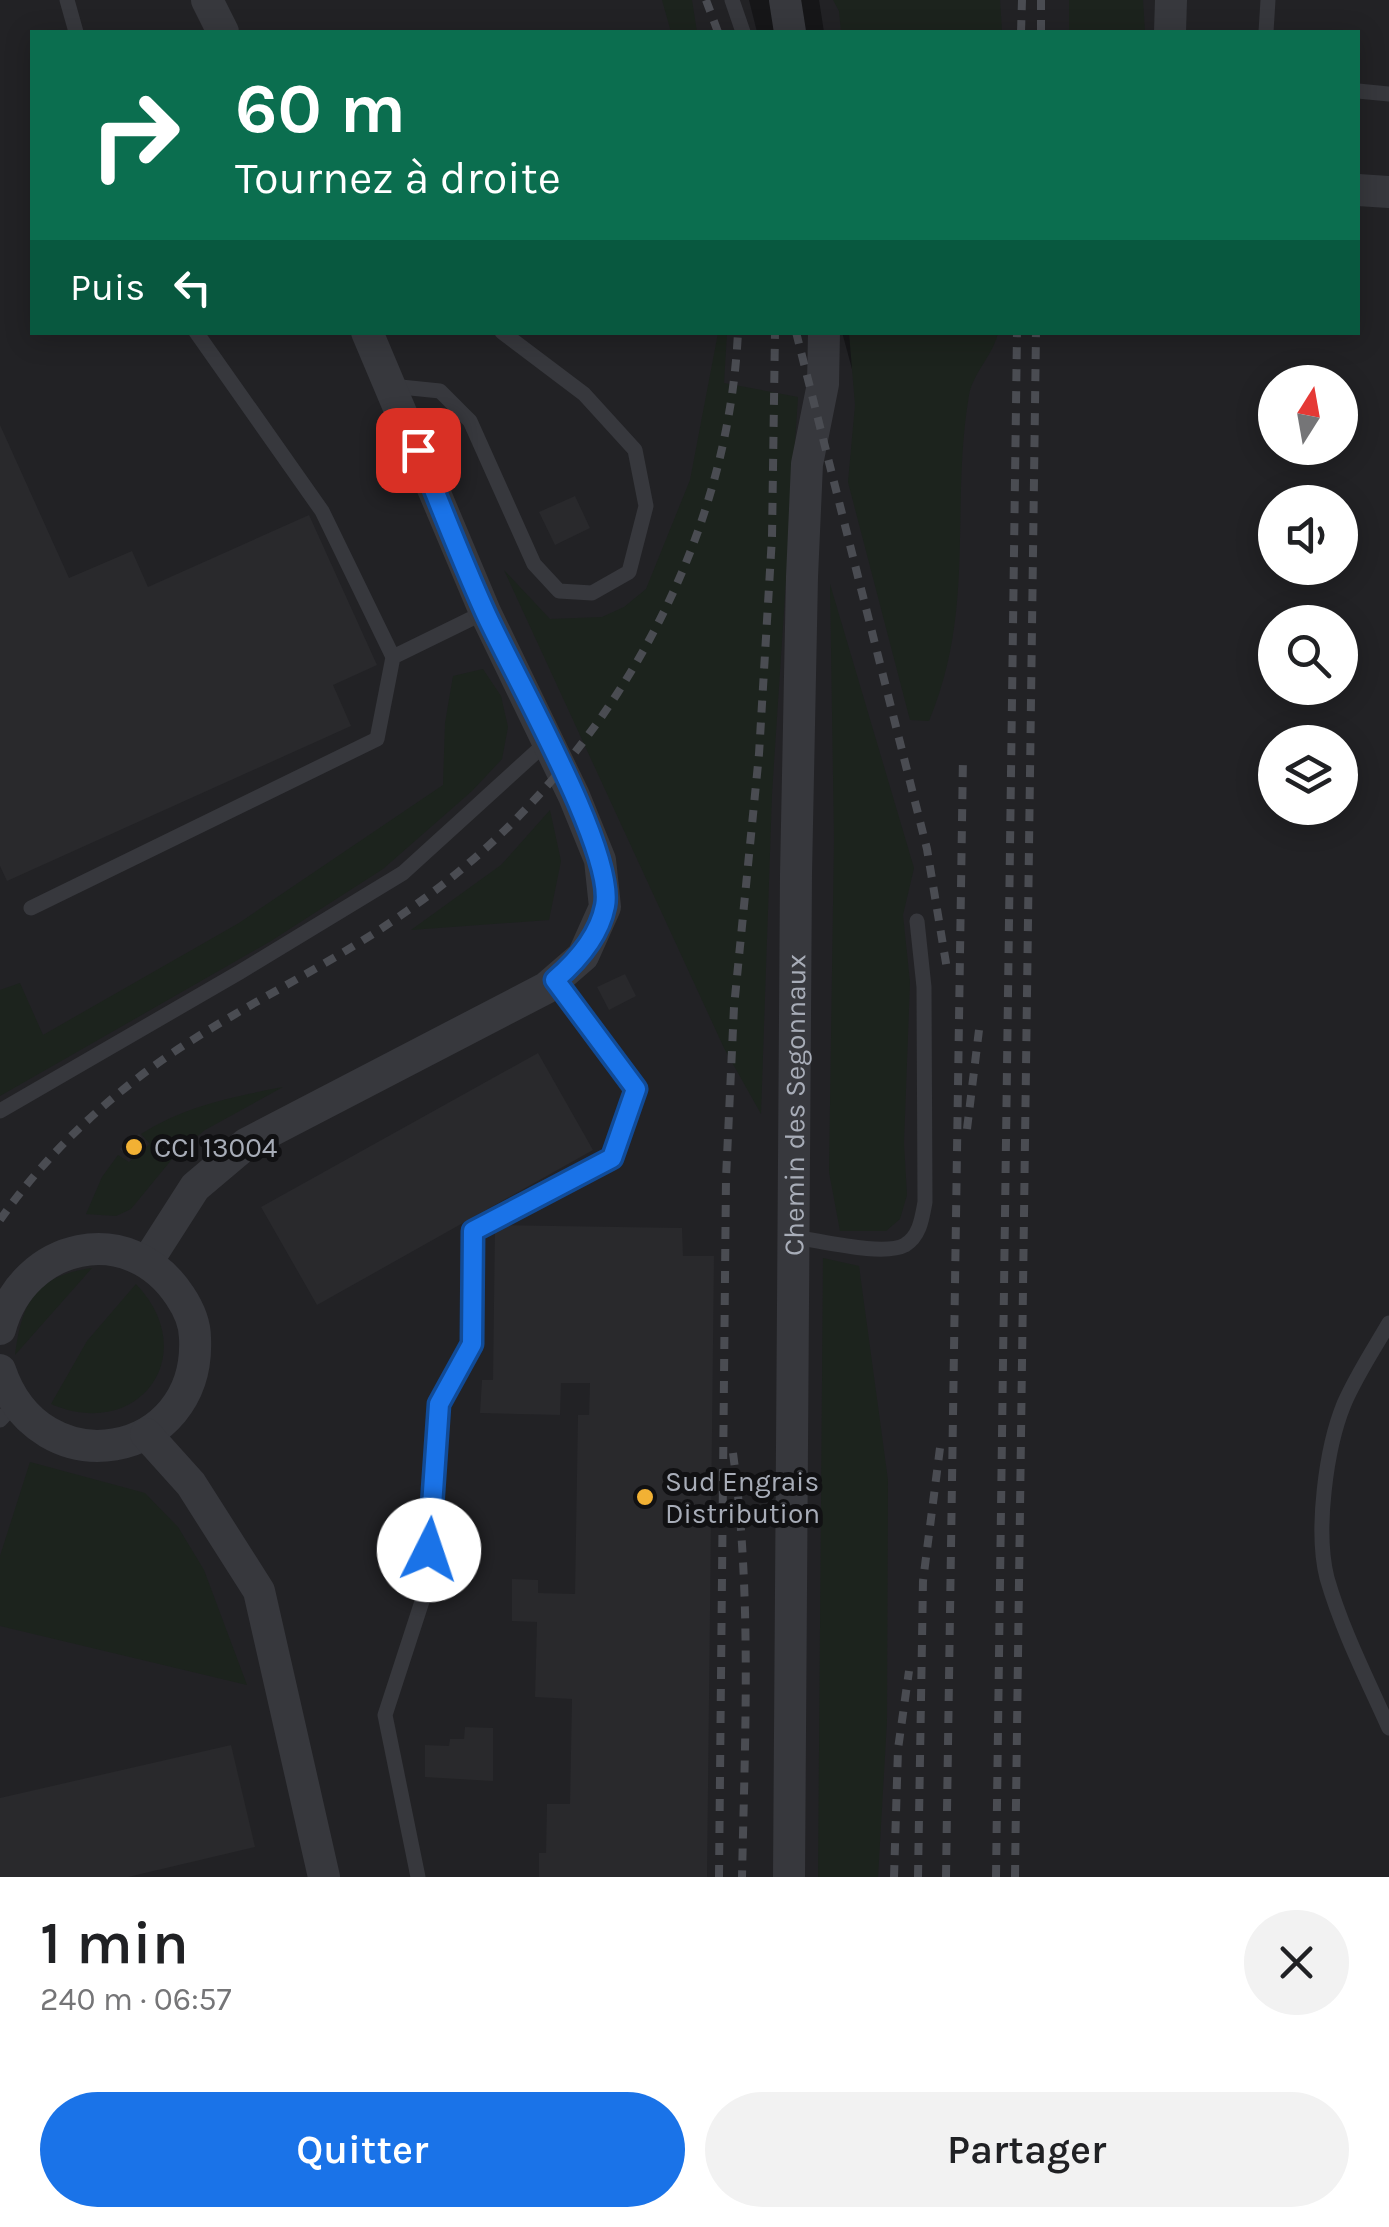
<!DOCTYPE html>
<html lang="fr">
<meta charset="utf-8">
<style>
:root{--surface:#fff;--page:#f2f2f2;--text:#202124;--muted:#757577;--accent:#1a73e8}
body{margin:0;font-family:Karla,sans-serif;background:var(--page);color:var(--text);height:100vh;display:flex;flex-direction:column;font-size:38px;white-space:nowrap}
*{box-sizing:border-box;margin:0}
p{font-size:32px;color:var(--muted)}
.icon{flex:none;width:55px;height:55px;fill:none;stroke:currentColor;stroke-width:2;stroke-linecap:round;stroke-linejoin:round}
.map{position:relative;height:1877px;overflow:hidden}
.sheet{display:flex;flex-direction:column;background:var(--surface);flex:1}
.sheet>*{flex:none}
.hud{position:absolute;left:30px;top:30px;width:1330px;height:305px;border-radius:0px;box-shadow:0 5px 25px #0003;background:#0b6e4f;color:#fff;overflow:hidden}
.needle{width:65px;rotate:11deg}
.tools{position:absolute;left:1258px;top:365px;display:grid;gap:20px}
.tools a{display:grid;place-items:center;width:100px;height:100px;border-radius:50%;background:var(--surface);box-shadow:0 5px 25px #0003;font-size:50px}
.pin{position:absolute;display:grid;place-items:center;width:85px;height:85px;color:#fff;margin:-42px;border-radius:20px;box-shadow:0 5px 15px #0006}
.me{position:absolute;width:110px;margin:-55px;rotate:4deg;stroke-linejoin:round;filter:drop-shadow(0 0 8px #0008)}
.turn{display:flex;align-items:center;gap:35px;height:210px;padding:0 40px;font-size:45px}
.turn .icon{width:130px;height:130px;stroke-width:2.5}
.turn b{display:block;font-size:70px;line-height:85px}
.then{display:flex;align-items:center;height:95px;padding:0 40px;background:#0003;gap:20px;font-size:38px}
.round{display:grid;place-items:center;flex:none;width:105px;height:105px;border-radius:52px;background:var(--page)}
.overview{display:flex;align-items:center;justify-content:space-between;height:170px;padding:0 40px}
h1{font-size:60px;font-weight:600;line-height:75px}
.primary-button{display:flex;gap:20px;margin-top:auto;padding:20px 40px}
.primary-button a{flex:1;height:115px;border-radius:60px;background:var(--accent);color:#fff;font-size:40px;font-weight:600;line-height:115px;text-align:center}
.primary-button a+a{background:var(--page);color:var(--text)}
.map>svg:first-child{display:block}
.built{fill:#222225;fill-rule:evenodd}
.green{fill:#1c231d}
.building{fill:#29292c}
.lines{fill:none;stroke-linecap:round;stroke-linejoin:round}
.lane{stroke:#37383d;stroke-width:15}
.street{stroke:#37383d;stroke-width:32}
.rail{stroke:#4a4c52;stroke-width:8;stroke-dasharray:12 10;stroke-linecap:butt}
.route-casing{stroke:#114b97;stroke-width:25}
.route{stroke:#1a73e8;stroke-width:18}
.poi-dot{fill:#f2b134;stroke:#111113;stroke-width:4}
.labels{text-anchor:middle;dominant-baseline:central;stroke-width:10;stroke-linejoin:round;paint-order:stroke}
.street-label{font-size:28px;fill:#a8adb8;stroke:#111113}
.poi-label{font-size:28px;fill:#a8adb8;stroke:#111113;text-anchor:start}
</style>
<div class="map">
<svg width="1389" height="1877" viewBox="0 0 1389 1877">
<rect width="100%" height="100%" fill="#161618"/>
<!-- built -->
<path class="built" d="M0 0H749L757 32H32V332H842L852 369V333L1358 332V32H1102L1111 0H1389V1877H0ZM1275 382H1340V448H1275ZM1275 502H1340V568H1275ZM1275 622H1340V688H1275ZM1275 742H1340V808H1275Z
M819 0H1089L1087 32H824Z"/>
<!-- green -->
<path class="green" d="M662 0H692L697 32H671Z
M833 0H1000L1002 32H841L839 11Z
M1069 0H1143L1145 32H1069Z
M718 333H727L724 383 798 397 772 794 761 1114 724 1048 504 570 550 619 602 617 624 607 646 589 690 480Z
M849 333H998C993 355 973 373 969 395 950 508 976 609 929 721L910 720 848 482 855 405Z
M830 584 914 868 903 915 910 982 904 1143 907 1195 900 1219 886 1231H840L829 1172 834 839Z
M483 669 501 696 508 727 502 759 472 791 383 869 271 941 0 1096V990L20 983 43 1035 239 923 443 785 445 723 453 676Z
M550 810 561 861 549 920 411 930 501 865Z
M283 1087 205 1130 177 1153 131 1209 116 1216 86 1214 102 1177 118 1155 129 1162 150 1144 141 1134C185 1106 232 1097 283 1087Z
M823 1258 859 1266 888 1480 887 1721 878 1877H818Z
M92 1268 15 1355C22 1302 35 1276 92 1268Z
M136 1284C203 1354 139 1442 51 1404L87 1341Z
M30 1462 145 1493 178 1527 204 1570 247 1685 0 1626V1556Z"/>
<!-- building -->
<path class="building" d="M0 425 69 578 132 551 148 587 309 515 377 665 333 685 351 726 7 881 0 866Z
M575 496 590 528 555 545 539 512Z
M625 974 636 996 609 1010 597 987Z
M538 1053 593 1150 317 1305 261 1207Z
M139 1134 147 1144 129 1159 120 1149Z
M495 1225 682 1228 683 1256H714L707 1877H539V1853H546L547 1804H570L572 1699 535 1697 537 1622 512 1621V1579L538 1580V1593L575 1594 578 1415H589L590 1383H561L560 1415 480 1413 482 1380H493Z
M465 1727 493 1728V1781L425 1777V1745L449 1746 450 1739H464Z
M231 1745 255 1847 128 1877H0V1798Z"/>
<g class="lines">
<!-- lane -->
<path class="lane" d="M67 0 76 32
M732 0 743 32
M1266 32 1268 0
M1358 91 1389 94
M196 332 322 511 393 657
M391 386 440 391 470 421 534 564 559 591 592 593 629 572 646 506 635 450 584 394 502 332
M31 908 377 739 393 657 485 612
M0 1111 240 972 403 873 548 741
M793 1237C819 1240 883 1257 905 1245 920 1236 922 1218 925 1202L924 987 917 921
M1389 1323C1374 1349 1356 1376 1344 1404 1326 1448 1315 1531 1327 1578 1342 1630 1367 1679 1389 1728
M0 1420 15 1404
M418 1877 385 1715 427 1586 439 1404 471 1344 473 1231 612 1157 636 1089 555 980"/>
<!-- street -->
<g class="street">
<path d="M207 0 223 32"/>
<path d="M785 0 790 32"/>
<path d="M1170 32 1171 0"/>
<path d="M1358 190 1389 192"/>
<path d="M147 1262 195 1187 246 1144 546 988 583 956 605 907 600 860 574 796 485 612 367 332"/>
<path d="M0 1329C23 1243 129 1218 180 1296 188 1308 195 1324 195 1338 201 1460 40 1489 0 1370"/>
<path d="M146 1434 191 1484 259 1591 324 1877"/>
<path id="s1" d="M789 1877 796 874 802 577 807 464 823 384 824 332"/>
</g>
<!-- rail -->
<path class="rail" d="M706 0 718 32
M1021 32 1022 0
M1041 32V0
M796 332 927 849 947 969
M967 1129 979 1030
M0 1220C48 1151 116 1089 186 1044 259 997 337 961 407 911 594 781 727 562 738 332
M733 1453C752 1593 745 1736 742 1877
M719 1877 726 1178 734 1007 759 754 772 537 775 332
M894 1877 898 1749 909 1671
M918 1877 923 1581 940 1448
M946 1877 963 756
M996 1877 1017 332
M1015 1877 1036 332"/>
</g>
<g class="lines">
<defs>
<path id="route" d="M418 450C440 504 461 559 485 612 511 670 616 852 605 906 599 937 577 961 555 980L636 1089 612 1158 473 1231 472 1344 439 1404 429 1550"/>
</defs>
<!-- route casing -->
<use href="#route" class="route-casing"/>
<!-- route -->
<use href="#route" class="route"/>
</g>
<!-- markers -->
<g class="poi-dot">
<circle cx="134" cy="1147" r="10"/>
<circle cx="645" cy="1497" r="10"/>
</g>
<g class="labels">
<!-- street labels -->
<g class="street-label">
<text stroke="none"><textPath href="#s1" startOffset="772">Chemin des Segonnaux</textPath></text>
</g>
<!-- poi labels -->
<g class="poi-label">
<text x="154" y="1147">CCI 13004</text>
<text x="665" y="1481">Sud Engrais<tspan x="665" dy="32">Distribution</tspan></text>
</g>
</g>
</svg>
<div class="tools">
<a><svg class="needle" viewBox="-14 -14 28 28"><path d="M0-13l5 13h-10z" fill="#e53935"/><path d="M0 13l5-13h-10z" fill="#757577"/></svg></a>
<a><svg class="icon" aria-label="sound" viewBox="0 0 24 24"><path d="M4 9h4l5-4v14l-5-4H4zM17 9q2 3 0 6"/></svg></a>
<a><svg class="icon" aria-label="search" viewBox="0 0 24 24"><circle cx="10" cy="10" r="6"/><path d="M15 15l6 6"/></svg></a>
<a><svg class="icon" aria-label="layers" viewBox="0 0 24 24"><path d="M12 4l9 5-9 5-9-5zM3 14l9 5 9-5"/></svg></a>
</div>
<div class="pin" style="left:418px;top:450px;background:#d93025"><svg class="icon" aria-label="arrive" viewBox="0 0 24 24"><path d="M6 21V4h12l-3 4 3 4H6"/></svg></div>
<svg class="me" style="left:429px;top:1550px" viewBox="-20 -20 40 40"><circle r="19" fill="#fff"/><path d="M0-13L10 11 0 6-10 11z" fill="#1a73e8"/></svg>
<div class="hud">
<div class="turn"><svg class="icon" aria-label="right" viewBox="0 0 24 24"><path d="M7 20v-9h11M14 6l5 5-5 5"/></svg><div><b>60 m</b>Tournez à droite</div></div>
<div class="then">Puis<svg class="icon" aria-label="left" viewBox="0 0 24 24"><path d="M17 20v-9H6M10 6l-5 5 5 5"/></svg></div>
</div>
</div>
<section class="sheet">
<div class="overview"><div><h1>1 min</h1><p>240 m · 06:57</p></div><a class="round"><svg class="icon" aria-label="close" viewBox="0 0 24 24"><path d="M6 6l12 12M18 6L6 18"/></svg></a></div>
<div class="primary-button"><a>Quitter</a><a>Partager</a></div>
</section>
